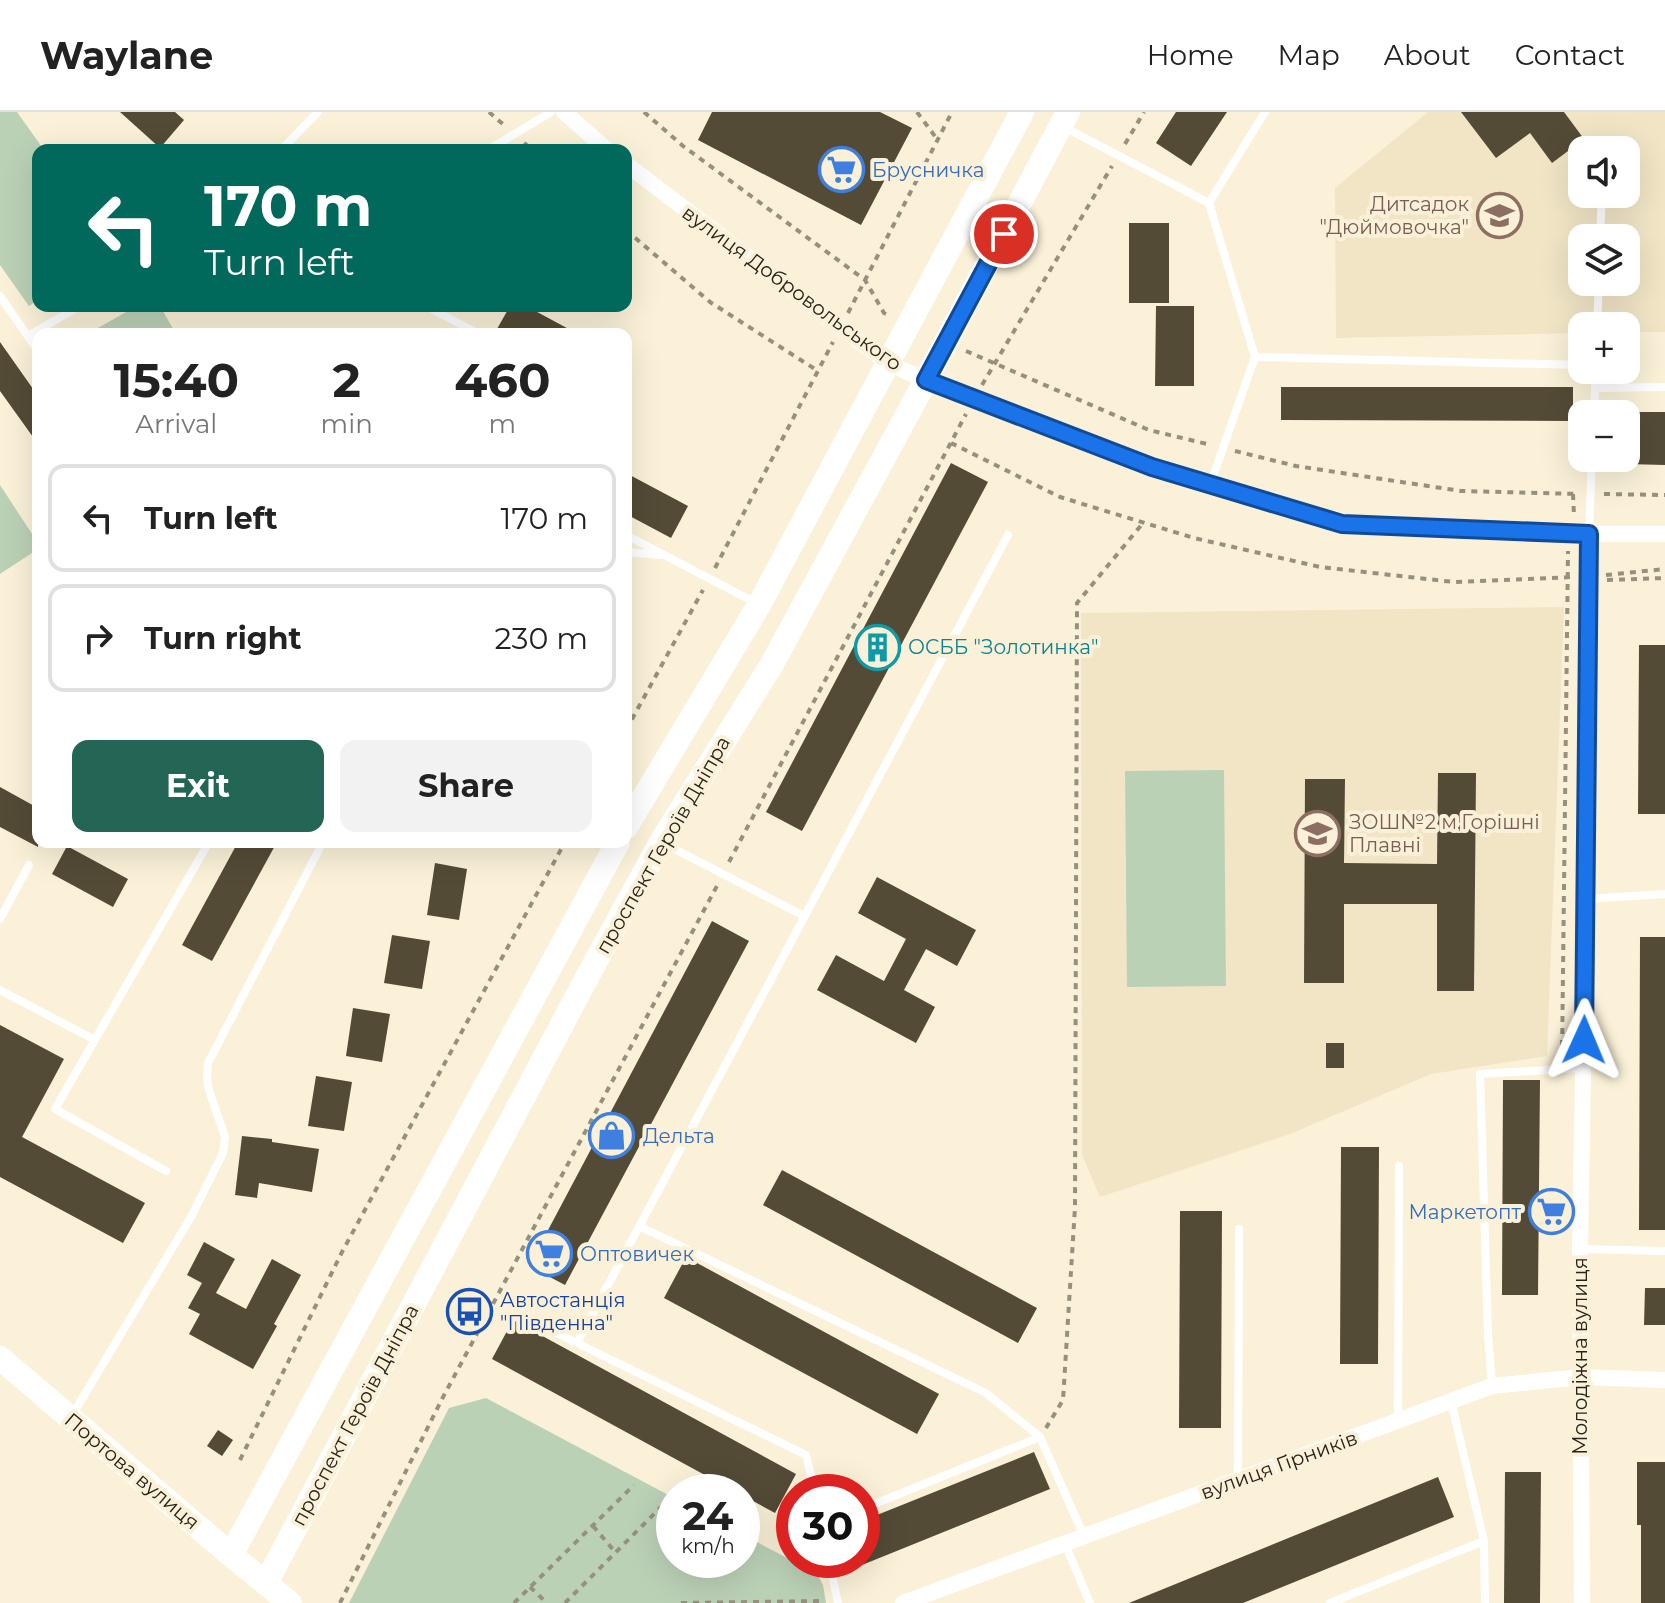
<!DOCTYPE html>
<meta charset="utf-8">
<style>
:root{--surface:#fff;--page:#f2f2f2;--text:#222;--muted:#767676;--line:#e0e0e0;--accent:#236656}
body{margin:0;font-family:Montserrat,sans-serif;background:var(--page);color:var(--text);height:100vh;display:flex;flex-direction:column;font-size:30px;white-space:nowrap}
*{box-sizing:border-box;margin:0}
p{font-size:26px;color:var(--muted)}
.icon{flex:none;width:44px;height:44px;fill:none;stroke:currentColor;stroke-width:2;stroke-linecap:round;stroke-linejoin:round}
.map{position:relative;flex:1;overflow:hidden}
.sheet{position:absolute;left:32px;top:216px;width:600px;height:520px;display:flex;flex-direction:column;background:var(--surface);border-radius:16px;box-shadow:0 8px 32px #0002}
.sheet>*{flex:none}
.hud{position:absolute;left:32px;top:32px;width:600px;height:168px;border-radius:16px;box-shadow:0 8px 32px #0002;background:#00695c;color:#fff;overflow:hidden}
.buttons{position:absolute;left:1568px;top:24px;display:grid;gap:16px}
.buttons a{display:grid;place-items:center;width:72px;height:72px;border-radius:16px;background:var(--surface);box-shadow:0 8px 32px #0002;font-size:40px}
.speed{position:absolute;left:656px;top:1362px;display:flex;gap:16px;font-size:40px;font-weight:700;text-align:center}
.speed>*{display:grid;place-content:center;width:104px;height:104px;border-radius:50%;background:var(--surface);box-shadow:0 8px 32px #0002;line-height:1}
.speed small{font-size:20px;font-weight:400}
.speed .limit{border:12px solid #d22;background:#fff;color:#111}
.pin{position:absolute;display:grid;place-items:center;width:68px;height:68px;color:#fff;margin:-34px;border:4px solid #fff;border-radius:50%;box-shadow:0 2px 8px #0007}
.me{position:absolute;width:88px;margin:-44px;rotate:1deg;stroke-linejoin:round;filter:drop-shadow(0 0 6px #0008)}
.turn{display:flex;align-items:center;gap:28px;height:168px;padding:0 40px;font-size:36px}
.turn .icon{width:104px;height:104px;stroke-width:2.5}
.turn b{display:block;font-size:56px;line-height:68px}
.eta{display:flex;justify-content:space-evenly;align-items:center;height:136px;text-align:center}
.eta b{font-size:48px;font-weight:700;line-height:56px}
.action{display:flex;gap:16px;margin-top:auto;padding:16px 40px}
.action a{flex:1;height:92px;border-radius:16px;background:var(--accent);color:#fff;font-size:32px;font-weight:700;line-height:92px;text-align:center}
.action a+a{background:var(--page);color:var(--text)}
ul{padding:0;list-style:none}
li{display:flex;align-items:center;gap:24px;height:108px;margin:0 16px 12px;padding:0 24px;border:4px solid var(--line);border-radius:16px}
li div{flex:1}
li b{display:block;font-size:30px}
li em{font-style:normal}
header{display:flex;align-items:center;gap:48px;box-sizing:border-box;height:112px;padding:0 40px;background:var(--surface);border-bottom:2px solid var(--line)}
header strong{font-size:38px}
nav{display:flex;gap:44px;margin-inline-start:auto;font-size:28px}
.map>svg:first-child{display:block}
.built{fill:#f1e5c6;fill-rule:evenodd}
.green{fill:#bbd1b6}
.building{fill:#534b36}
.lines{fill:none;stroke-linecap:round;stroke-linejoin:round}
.path{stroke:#96907e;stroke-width:4;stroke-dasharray:6 6;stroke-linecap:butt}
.lane{stroke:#fff;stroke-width:8}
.street{stroke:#fff;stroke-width:16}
.secondary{stroke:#fff;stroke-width:24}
.route-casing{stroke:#114b97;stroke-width:20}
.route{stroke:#1a73e8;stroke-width:14}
.labels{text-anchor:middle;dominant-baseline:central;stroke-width:8;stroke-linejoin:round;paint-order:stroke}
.shop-label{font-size:20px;fill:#366cbe;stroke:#faf1d8;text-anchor:start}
.education-label{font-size:20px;fill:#785e54;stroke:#faf1d8;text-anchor:end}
.street-label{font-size:20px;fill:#27241b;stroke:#faf1d8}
.culture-label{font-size:20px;fill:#0d838f;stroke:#faf1d8;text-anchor:start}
.transit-label{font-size:20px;fill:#164399;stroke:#faf1d8;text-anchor:start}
</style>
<header>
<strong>Waylane</strong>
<nav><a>Home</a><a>Map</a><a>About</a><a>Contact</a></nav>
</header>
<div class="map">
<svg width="1665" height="1491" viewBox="0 0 1665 1491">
<rect width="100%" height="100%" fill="#faf1d8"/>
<!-- built -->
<path class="built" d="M1428 0H1665V220H1626V214H1582V221L1336 226 1335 76ZM1582 38H1626V82H1582ZM1582 126H1626V170H1582Z
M1564 495 1547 944 1431 962 1290 1022 1100 1085 1082 1043 1081 501Z"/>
<!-- green -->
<path class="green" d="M0 0H17L44 38H38V188L29 194 0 153Z
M137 194H160L176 222H87Z
M0 373 38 431V437L0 462Z
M1224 658 1226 874 1127 875 1125 659Z
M486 1286 674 1386V1448H742V1422L817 1462 823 1473 826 1491H349L449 1296Z"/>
<!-- building -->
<path class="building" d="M120 0H175L184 8 160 36Z
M712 0H880L912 16 861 113 698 28Z
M1176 0H1227L1191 54 1156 31Z
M1461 0H1564L1584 27 1552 51 1530 21 1496 46Z
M1129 111H1169V191H1129Z
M510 194H526L578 222H506L497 217Z
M1156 194H1194V274H1155Z
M0 230 38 284V332L0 279Z
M1281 275H1573V309L1281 308Z
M1626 300H1665V353L1626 352Z
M951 351 988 370 802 719 766 700Z
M626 361 688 394 671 426 626 402Z
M1639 533H1665V702H1638Z
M1438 661H1476L1474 879H1437V792H1344V871H1304L1305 667H1345L1344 751 1437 752Z
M0 675 38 696V735L0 715Z
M238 730H277L212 849 182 833Z
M67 734 128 767 113 795 52 762Z
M435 751 467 757 459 808 427 803Z
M877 765 976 818 957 854 926 837 904 878 935 895 916 931 817 878 836 843 884 869 906 827 858 801Z
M712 809 749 829 565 1173 529 1154Z
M392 823 430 829 422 877 384 871Z
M1640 825H1665V1118H1639Z
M353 896 390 902 382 950 346 944Z
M0 913 64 947 22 1025 145 1091 123 1131 0 1065Z
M1326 931H1344V956H1326Z
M316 964 352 970 344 1019 308 1014Z
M1503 968H1540L1538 1183H1502Z
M242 1024 272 1027V1030L319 1037 312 1080 259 1071 257 1086 235 1083Z
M1341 1035H1379L1378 1252H1340Z
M782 1058 1037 1196 1018 1231 763 1093Z
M1180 1099H1222L1221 1316H1179Z
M204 1130 235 1147 216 1181 246 1197 272 1147 301 1163 274 1212 277 1214 253 1257 189 1222 200 1202 188 1196 202 1171 187 1163Z
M686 1145 939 1282 917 1322 664 1186Z
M1645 1176H1665V1213H1644Z
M513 1208 796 1362 775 1401 742 1383V1380H736L492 1247Z
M218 1318 233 1328 222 1344 207 1334Z
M1034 1340 1050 1377 862 1453V1409Z
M1637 1350H1665V1491H1641V1413H1637Z
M1505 1360H1541L1540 1491H1504Z
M1438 1365 1454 1405 1243 1491H1129Z"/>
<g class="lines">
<!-- path -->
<path class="path" d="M489 0 505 14
M644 0 683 34 865 168 884 201 889 203
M917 0 937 27
M524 31 533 38
M1125 32 1144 0
M626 118 710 190 818 259
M848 201 952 0
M966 239 1149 318 1211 333
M982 273 1112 54
M951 331 1060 385 1194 426 1320 455 1454 470 1573 465
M1235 339 1296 354 1461 379 1579 382
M1573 382 1574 404
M1604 382 1665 383
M715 456 833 230
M1606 463 1665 457
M1607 468 1665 466
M626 618 703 478
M729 750 966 302
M1562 946 1568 439
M1046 1316 1063 1288 1075 1095 1077 491 1143 411
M240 1348 342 1140 565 730
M593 1414 616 1441
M530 1475 547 1491
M340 1491 442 1287 718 772
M514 1491 634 1373
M565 1491 666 1390
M681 1491 823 1489"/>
<!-- lane -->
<path class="lane" d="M1265 0 1209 91 1255 245 1582 253
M1064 15 1209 91
M281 38 318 0
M488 38 551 0
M1604 38V37
M1600 126 1602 82
M0 184 38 239
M426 194 479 222
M1597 214 1599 170
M28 224 80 194
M1595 276 1665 275
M1594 302 1596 258
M1210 373 1255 245
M1589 422 1592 346
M626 423 756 491
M626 440 661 443
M663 731 804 804
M1586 787 1665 782
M0 807 29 753
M0 878 95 928
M166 1059 55 997 209 730
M639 1114 986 1281 1040 1325 1084 1424
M1581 1137 1665 1139
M538 1212 806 1343 815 1380
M577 1231 1008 423
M1492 1273 1488 1223 1480 962 1582 956
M73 1302 191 1105 223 1041 225 1025 209 978 207 967 208 951 323 730
M1398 1308 1399 1054
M1238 1367 1239 1117
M862 1397 1040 1325
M1484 1429 1485 1491
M1065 1432 1090 1491
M829 1448 838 1491
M1330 1491 1484 1429 1451 1289"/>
<!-- street -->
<path class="street" d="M564 0 607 38
M626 52 889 252 926 268 1152 355 1342 412 1589 422H1665
M903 1491 1492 1274 1580 1265 1665 1268
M1582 1491 1580 1137 1586 787 1589 422"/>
<!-- secondary -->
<path class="secondary" d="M626 715 759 493 1022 0
M0 1246 231 1443 290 1491
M231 1443 618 730
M266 1471 584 871 661 730 772 552 926 268 1068 0"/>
</g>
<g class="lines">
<defs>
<path id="route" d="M1004 122 926 268 1152 355 1342 412 1589 422 1584 928"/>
</defs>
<!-- route casing -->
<use href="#route" class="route-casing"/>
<!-- route -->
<use href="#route" class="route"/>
</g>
<!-- icons -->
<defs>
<symbol id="supermarket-ring" viewBox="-11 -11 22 22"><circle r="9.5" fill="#faf1d8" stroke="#3f7fe0" stroke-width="1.5"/><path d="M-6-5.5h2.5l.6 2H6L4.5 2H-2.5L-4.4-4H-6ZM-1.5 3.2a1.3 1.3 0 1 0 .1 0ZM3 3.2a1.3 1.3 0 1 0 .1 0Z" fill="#3f7fe0"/></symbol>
<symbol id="school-ring" viewBox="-11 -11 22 22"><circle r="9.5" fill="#faf1d8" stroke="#8d6e63" stroke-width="1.5"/><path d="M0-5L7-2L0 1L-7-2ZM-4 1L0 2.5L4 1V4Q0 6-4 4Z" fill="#8d6e63"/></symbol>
<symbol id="building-ring" viewBox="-11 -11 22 22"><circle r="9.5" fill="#faf1d8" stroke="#0f9aa8" stroke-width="1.5"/><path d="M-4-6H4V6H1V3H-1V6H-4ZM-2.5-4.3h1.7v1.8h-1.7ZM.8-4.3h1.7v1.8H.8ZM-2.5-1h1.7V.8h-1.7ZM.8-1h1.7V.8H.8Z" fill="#0f9aa8"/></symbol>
<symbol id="shop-ring" viewBox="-11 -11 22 22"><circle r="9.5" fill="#faf1d8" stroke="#3f7fe0" stroke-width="1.5"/><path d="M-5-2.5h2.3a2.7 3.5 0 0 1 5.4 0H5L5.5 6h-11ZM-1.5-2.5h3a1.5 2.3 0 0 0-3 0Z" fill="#3f7fe0"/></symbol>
<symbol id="bus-ring" viewBox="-11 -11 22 22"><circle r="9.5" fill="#faf1d8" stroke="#1a4fb4" stroke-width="1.5"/><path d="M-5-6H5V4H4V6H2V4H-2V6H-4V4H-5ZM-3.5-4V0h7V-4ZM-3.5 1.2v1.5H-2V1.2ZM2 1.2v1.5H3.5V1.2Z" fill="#1a4fb4"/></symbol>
</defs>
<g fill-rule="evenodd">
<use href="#supermarket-ring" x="816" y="32" width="51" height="51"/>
<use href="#school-ring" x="1474" y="78" width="51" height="51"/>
<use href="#building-ring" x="852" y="510" width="51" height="51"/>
<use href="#school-ring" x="1292" y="696" width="51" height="51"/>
<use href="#shop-ring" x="586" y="998" width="51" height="51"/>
<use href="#supermarket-ring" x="1526" y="1074" width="51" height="51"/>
<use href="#supermarket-ring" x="524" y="1116" width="51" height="51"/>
<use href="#bus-ring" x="444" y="1174" width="51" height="51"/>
</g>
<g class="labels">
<!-- shop labels -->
<g class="shop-label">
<text x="872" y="58">Брусничка</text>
<text x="643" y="1024">Дельта</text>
<text x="1521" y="1100" text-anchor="end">Маркетопт</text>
<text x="580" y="1142">Оптовичек</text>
</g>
<!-- education labels -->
<g class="education-label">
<text x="1469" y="92">Дитсадок<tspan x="1469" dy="23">"Дюймовочка"</tspan></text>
<text x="1349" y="710" text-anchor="start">ЗОШ№2 м.Горішні<tspan x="1349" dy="23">Плавні</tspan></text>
</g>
<!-- street labels -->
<g class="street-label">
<text transform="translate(792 176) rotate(36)">вулиця Добровольського</text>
<text transform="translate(663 733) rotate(-60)">проспект Героїв Дніпра</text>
<text transform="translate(1580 1244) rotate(-90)">Молодіжна вулиця</text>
<text transform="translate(355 1303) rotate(-62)">проспект Героїв Дніпра</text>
<text transform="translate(1279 1353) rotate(-20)">вулиця Гірників</text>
<text transform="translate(132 1359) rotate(40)">Портова вулиця</text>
</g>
<!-- culture labels -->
<g class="culture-label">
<text x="908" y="535">ОСББ "Золотинка"</text>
</g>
<!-- transit labels -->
<g class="transit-label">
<text x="500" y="1188">Автостанція<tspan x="500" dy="23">"Південна"</tspan></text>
</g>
</g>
</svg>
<div class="buttons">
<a><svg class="icon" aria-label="sound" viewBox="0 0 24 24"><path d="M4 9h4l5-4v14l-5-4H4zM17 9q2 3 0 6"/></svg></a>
<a><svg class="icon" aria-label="layers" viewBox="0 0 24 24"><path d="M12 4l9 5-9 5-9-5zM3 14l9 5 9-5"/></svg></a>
<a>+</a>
<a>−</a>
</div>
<div class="speed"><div>24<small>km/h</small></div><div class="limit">30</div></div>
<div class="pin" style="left:1004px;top:122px;background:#d93025"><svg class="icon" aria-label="arrive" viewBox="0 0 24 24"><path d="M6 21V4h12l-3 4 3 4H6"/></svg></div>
<svg class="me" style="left:1584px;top:928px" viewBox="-20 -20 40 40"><path d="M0-17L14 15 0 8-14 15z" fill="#1a73e8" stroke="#fff" stroke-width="4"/></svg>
<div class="hud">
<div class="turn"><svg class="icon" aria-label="left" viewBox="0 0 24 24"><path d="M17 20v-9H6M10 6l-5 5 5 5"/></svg><div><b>170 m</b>Turn left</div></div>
</div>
<section class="sheet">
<div class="eta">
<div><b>15:40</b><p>Arrival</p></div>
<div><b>2</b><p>min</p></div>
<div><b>460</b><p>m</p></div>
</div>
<ul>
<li><svg class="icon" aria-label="left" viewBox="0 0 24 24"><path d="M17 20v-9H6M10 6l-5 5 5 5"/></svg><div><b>Turn left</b></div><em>170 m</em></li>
<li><svg class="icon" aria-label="right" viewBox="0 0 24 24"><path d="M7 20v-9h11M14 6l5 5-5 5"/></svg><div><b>Turn right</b></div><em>230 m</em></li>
</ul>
<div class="action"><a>Exit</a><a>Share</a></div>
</section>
</div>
